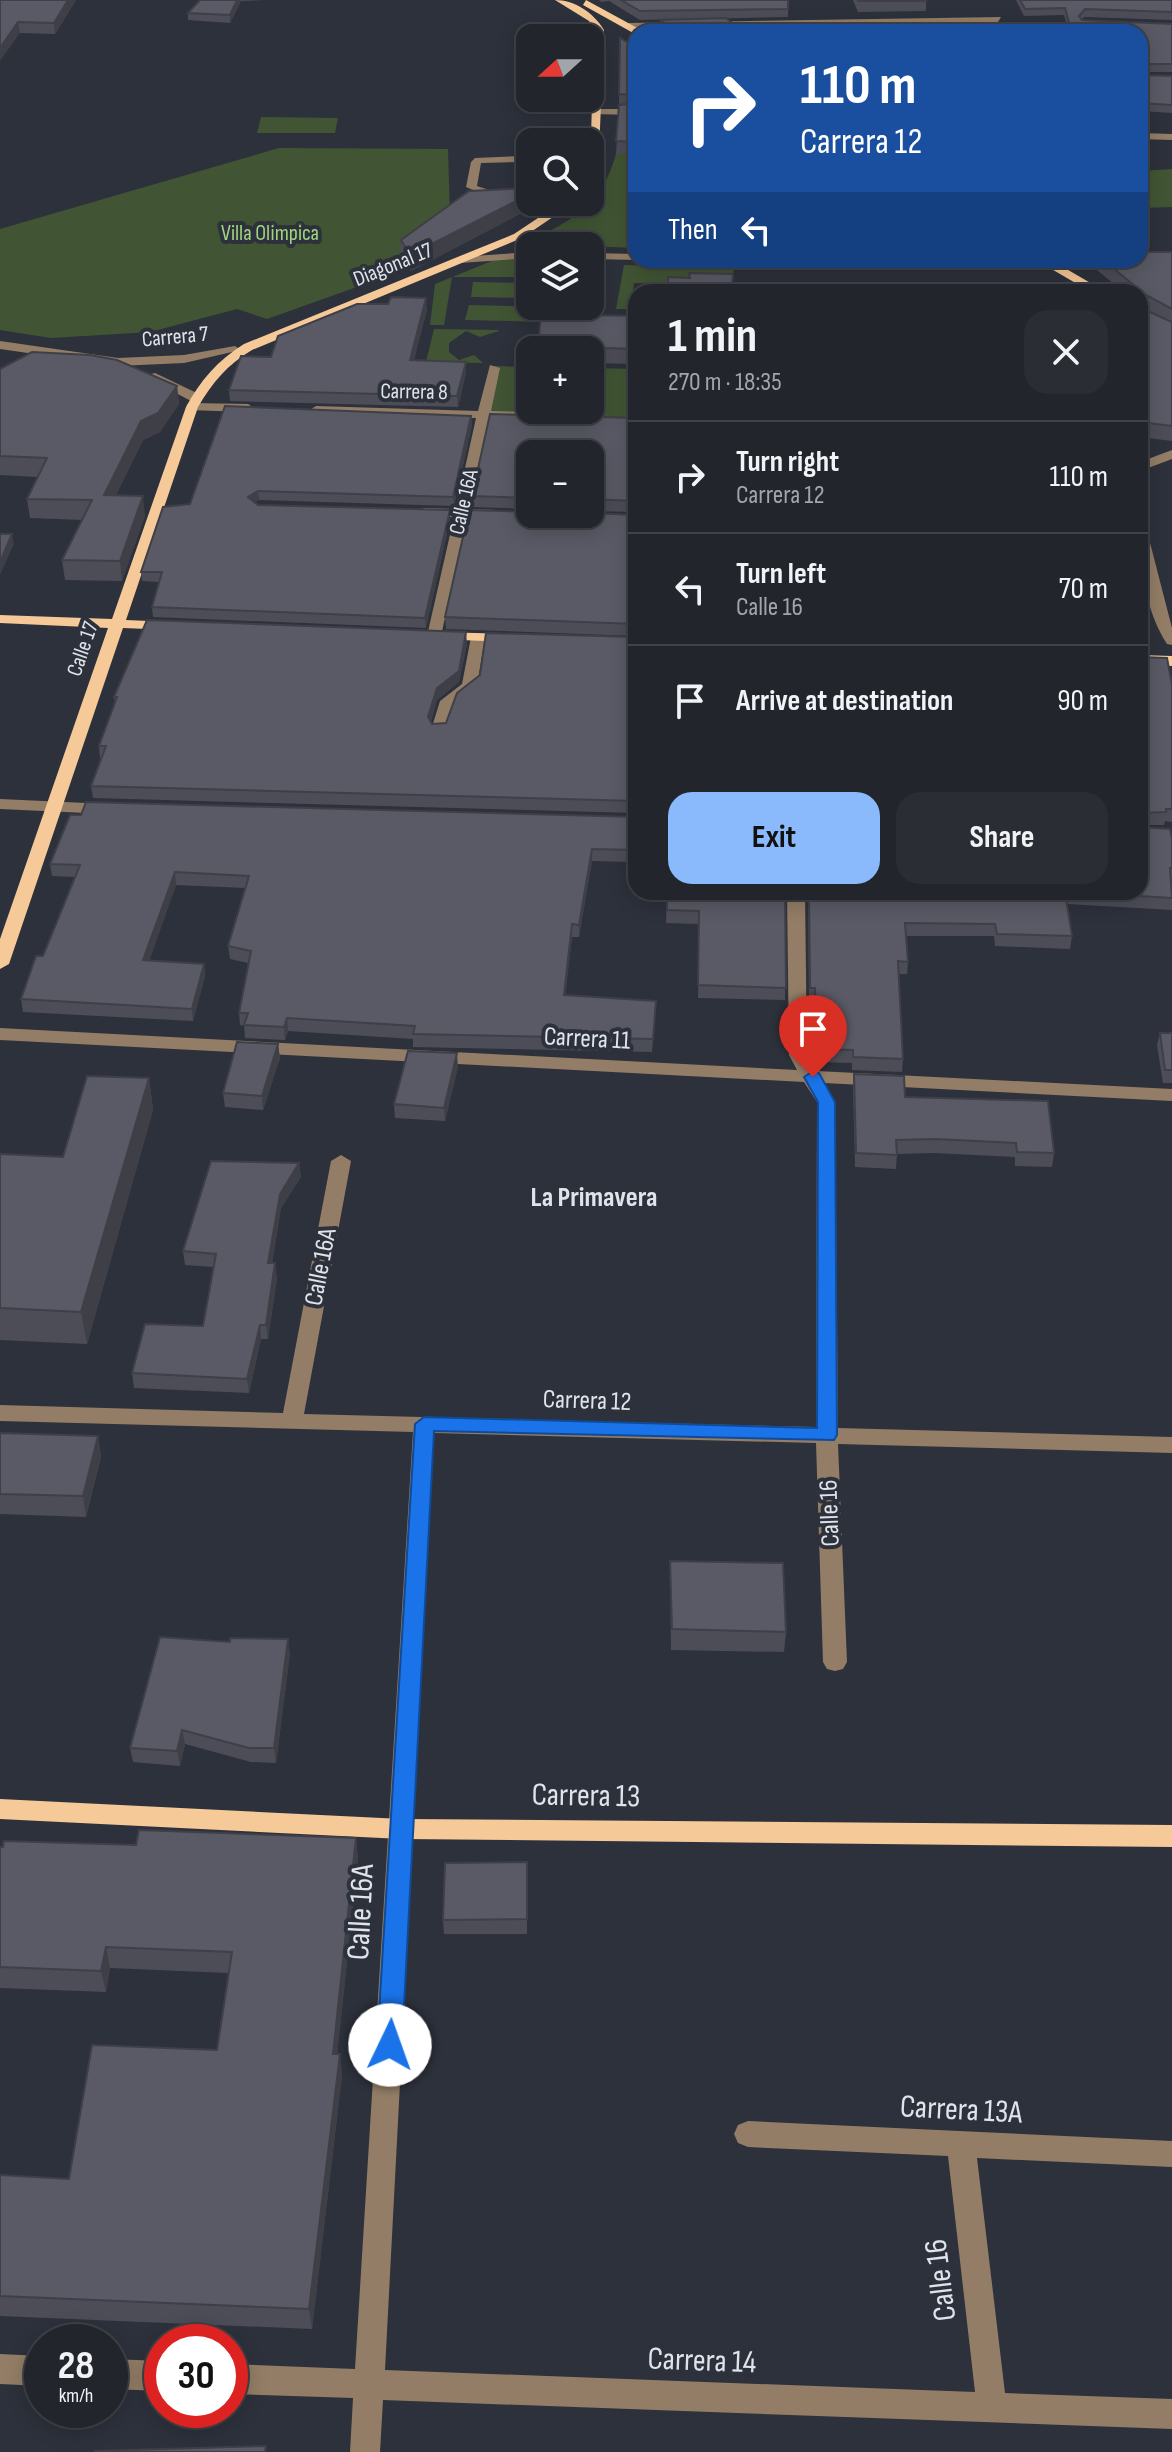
<!DOCTYPE html>
<meta charset="utf-8">
<style>
:root{--surface:#22252c;--page:#2a2d34;--text:#f1f3f6;--muted:#a2a5a9;--line:#3f4248;--accent:#8abafc}
body{margin:0;font-family:"Sofia Sans Condensed",sans-serif;background:var(--page);color:var(--text);height:100vh;display:flex;flex-direction:column;font-size:30px;white-space:nowrap}
*{box-sizing:border-box;margin:0}
p{font-size:26px;color:var(--muted)}
.icon{flex:none;width:44px;height:44px;fill:none;stroke:currentColor;stroke-width:2;stroke-linecap:round;stroke-linejoin:round}
.map{position:relative;flex:1;overflow:hidden}
.side{position:absolute;left:628px;top:284px;width:520px;height:616px;display:flex;flex-direction:column;background:var(--surface);border-radius:24px;box-shadow:0 4px 20px #0003,0 0 0 2px var(--line)}
.side>*{flex:none}
.banner{position:absolute;left:628px;top:24px;width:520px;height:244px;border-radius:24px;box-shadow:0 4px 20px #0003,0 0 0 2px var(--line);background:#1a4fa0;color:#fff;overflow:hidden}
.needle{width:52px;rotate:249deg}
.fabs{position:absolute;left:516px;top:24px;display:grid;gap:16px}
.fabs a{display:grid;place-items:center;width:88px;height:88px;border-radius:16px;background:var(--surface);box-shadow:0 4px 20px #0003,0 0 0 2px var(--line);font-size:40px}
.speed{position:absolute;left:24px;top:2324px;display:flex;gap:16px;font-size:40px;font-weight:700;text-align:center}
.speed>*{display:grid;place-content:center;width:104px;height:104px;border-radius:50%;background:var(--surface);box-shadow:0 4px 20px #0003,0 0 0 2px var(--line);line-height:1}
.speed small{font-size:20px;font-weight:400}
.speed .limit{border:12px solid #d22;background:#fff;color:#111}
.pin{position:absolute;display:grid;place-items:center;width:68px;height:68px;color:#fff;margin:-82px -34px;border-radius:50% 50% 50% 0;rotate:-45deg;box-shadow:0 0 8px #0007}
.pin .icon{rotate:45deg}
.me{position:absolute;width:88px;margin:-44px;rotate:3deg;stroke-linejoin:round;filter:drop-shadow(0 0 6px #0008)}
.turn{display:flex;align-items:center;gap:28px;height:168px;padding:0 40px;font-size:36px}
.turn .icon{width:104px;height:104px;stroke-width:2.5}
.turn b{display:block;font-size:56px;line-height:68px}
.then{display:flex;align-items:center;height:76px;padding:0 40px;background:#0003;gap:16px;font-size:30px}
.round{display:grid;place-items:center;flex:none;width:84px;height:84px;border-radius:24px;background:var(--page)}
.overview{display:flex;align-items:center;justify-content:space-between;height:136px;padding:0 40px}
h1{font-size:48px;font-weight:700;line-height:60px}
.primary-button{display:flex;gap:16px;margin-top:auto;padding:16px 40px}
.primary-button a{flex:1;height:92px;border-radius:24px;background:var(--accent);color:#111;font-size:32px;font-weight:700;line-height:92px;text-align:center}
.primary-button a+a{background:var(--page);color:var(--text)}
ul{padding:0;list-style:none}
li{display:flex;align-items:center;gap:24px;height:112px;padding:0 40px;border-top:2px solid var(--line)}
li div{flex:1}
li b{display:block;font-size:30px}
li em{font-style:normal}
.map>svg:first-child{display:block}
.green{fill:#415534}
.lines{fill:none;stroke-linecap:round;stroke-linejoin:round}
.minor{fill:#937d66;fill-rule:evenodd}
.major{fill:#f6c998;fill-rule:evenodd}
.wall{fill:#4d4d58}
.shaded-wall{fill:#3f3f47}
.building{fill:#5a5a66;stroke:#3f3f47;stroke-width:2}
.route{fill:#1a73e8;stroke:#114b97;stroke-width:2}
.labels{text-anchor:middle;dominant-baseline:central;stroke-width:8;stroke-linejoin:round;paint-order:stroke}
.far-park-label{font-size:22px;fill:#a0d47e;stroke:#2d313b}
.far-street-label{font-size:22px;fill:#e0e3ea;stroke:#2d313b}
.street-label{font-size:26px;fill:#e0e3ea;stroke:#2d313b}
.neighbourhood-label{font-size:28px;font-weight:bold;fill:#e0e3ea;stroke:#2d313b}
.near-street-label{font-size:32px;fill:#e0e3ea;stroke:#2d313b}
</style>
<div class="map">
<svg width="1172" height="2452" viewBox="0 0 1172 2452">
<rect width="100%" height="100%" fill="#2d313b"/>
<!-- green -->
<path class="green" d="M261 117 338 118 335 133H257Z
M279 148 448 149 450 218 434 244 385 277 267 319 237 309 150 332 51 338 0 330V229Z
M616 154H636V248L536 244 534 239C578 217 602 203 616 154Z
M1172 169V207L1140 208V171Z
M499 258 530 259V277H452L444 325H430L435 284Z
M624 265 734 267 732 285 634 283 630 309H616Z
M473 282 530 283V298L471 297Z
M469 305 549 307 547 322 465 320Z
M434 329 498 330 499 331 480 337 466 331 449 343V352L459 360 474 355 483 363 426 362Z
M494 366 530 367V410H590V368L636 369V419L483 414Z"/>
<g class="lines">
<!-- minor -->
<path class="minor" d="M1001 17 998 22 628 29 623 26 628 23Z
M596 109H636V115L592 114Z
M1140 133 1172 134V140L1140 139Z
M521 156 530 158V165L520 162 481 163 477 186C487 190 510 195 520 189 524 186 526 181 530 179L529 193 489 197 466 187 471 162 475 158Z
M530 252V258L460 263 454 260 460 257Z
M590 253 636 254 638 260 590 259Z
M792 260H1067L1061 263 1016 267 798 263Z
M0 341 118 358 184 355 235 346 241 350 184 363 118 366 0 349Z
M490 365 500 368 491 411 532 412 538 416 532 420 489 419 469 509 496 510 503 514 496 518 467 517 441 636 434 640 427 636 454 517 424 516 417 512 424 508 456 509 476 418 316 414 310 410 316 406 478 411Z
M155 373 201 395 202 398 191 401 151 380V374Z
M192 403 248 404 254 408 248 412 187 410V404Z
M1172 450V459L1140 471V462Z
M1140 527 1147 531 1172 628V645L1167 644C1145 610 1140 567 1140 527Z
M478 633 485 637 477 686 455 703 445 733H433L431 730 440 701 462 684 471 637Z
M0 799 108 804 116 809 108 814 0 809Z
M787 892H805L807 1055 817 1071 1172 1089V1101L824 1083 835 1102 838 1428 1172 1437V1453L838 1444 847 1662 843 1669 835 1671 827 1669 823 1662 816 1443 434 1433 385 2370 975 2392 948 2156 748 2147 738 2143 734 2134 738 2125 748 2121 1172 2141V2167L977 2158 1005 2393 1172 2399V2429L383 2400 380 2452H350L353 2398 230 2394V2364L355 2369 413 1432 0 1421V1405L283 1413 331 1161 341 1155 351 1161 304 1414 816 1427 817 1102 804 1082 0 1040V1028L797 1070 789 1055Z
M0 2354 42 2356V2386L0 2384Z
M110 2359 162 2361V2391L110 2389Z"/>
<!-- major -->
<path class="major" d="M555 0C575 0 594 13 604 30L599 153 595 170 590 173 594 30 589 21Z
M586 0 641 30 643 32 635 34 583 5Z
M562 202H575L522 238 252 350C228 364 212 383 198 407L126 620 172 622 179 626 172 630 123 628 9 964 0 969V939L108 628 0 623V615L112 619 186 407C200 381 218 360 244 344L514 234Z
M1036 260H1051L1106 292H1091Z
M440 632 512 634 519 638 512 642 435 639V633Z
M1140 655 1172 656V666L1140 665Z
M0 1799 402 1819 1172 1825V1847L402 1839 0 1819Z"/>
</g>
<!-- wall -->
<path class="wall" d="M0 0H76L55 34 20 33Z
M200 0H265L241 1 230 23 188 20V13Z
M599 0H788V17L640 20 609 1 601 2Z
M853 0H926V11L858 12Z
M1016 0H1172V20L1084 17 1082 20 1172 24V72H1140L1141 75 1172 76V113L1140 111V32H1069L1064 15 1024 16Z
M660 20 744 32H661L660 31Z
M620 38 636 47V154H616L619 105Z
M530 202H543L411 271 401 255V240Z
M1172 252V441L1140 437V292H1124L1092 266 1093 260H1140Z
M427 309 414 360 466 362V373L458 407 230 401 229 390 271 357Z
M636 316V364L590 363V350H538V346Z
M0 369 177 386 179 404 160 432 143 440 116 495 145 516 122 581 65 580 62 560 83 520 30 518 27 499 37 477 0 475Z
M490 414 636 418V512L590 511V454H530V509L473 507 472 496Z
M471 416 472 425 454 506 259 500 255 502 258 505 450 510V520L426 628 153 617 152 607 159 582 142 581 141 572 190 504Z
M636 515V636L446 629 445 617Z
M636 637V813L93 798 91 786 102 758H100L99 746 115 703 114 697 467 644 459 682 437 700 431 721 432 724 446 723Z
M1140 657 1172 685V822L1165 821 1164 825H1140Z
M636 817V862L592 861 579 937H572L565 995 656 1001 652 1052 413 1047V1039L288 1031 285 1040 245 1038 244 1026 240 1025 239 1013 248 963 230 959 228 946 246 888 176 885 149 961 204 964 205 976 193 1021 23 1012 21 999 43 956 75 877 52 876 50 864Z
M1172 839V910L1067 904 1072 936 1070 949 995 946 994 936H906L908 962 907 974H899L903 1059 902 1072 852 1070V1063L815 1062 814 1001H809L808 892H1140Z
M667 892H785V1000L698 998 699 924 666 923Z
M1160 1033H1172V1083H1163L1157 1045Z
M278 1044 280 1058 263 1110 225 1107 223 1093Z
M458 1067 445 1121 395 1118 394 1104Z
M854 1074 905 1097 1054 1153 1052 1167 1015 1166V1157L934 1153 897 1154 896 1169 855 1167 853 1088Z
M149 1078 153 1110 87 1344 0 1340V1154L63 1157Z
M299 1163 301 1177 281 1208 272 1263 277 1278 268 1339H261L249 1393 134 1388 132 1373 203 1326 213 1267 185 1265 183 1251Z
M0 1433 98 1436 101 1457 86 1517 0 1514Z
M670 1561 786 1632 784 1652 671 1650Z
M230 1642 290 1653 276 1763 251 1762 185 1744 180 1766 133 1762 130 1748Z
M356 1838 358 1860 337 2054 342 2075 312 2329 0 2316V2175L69 2179 217 2050 229 1973 110 1968 106 1992 0 1988V1847L136 1845Z
M527 1862V1934H444L443 1920Z"/>
<!-- shaded-wall -->
<path class="shaded-wall" d="M68 0H76L55 34 54 23Z
M237 0H241L230 23V15Z
M18 22 20 33 0 61V48Z
M530 194V202H543L411 271 410 255Z
M426 298 427 309 411 371 410 360Z
M466 362V373L458 407 457 396Z
M177 386 179 404 160 432 143 440 107 514 104 495 141 421Z
M471 416 472 425 454 506 453 497Z
M258 491 259 500 249 506 248 497Z
M143 496 145 516 122 581 120 561Z
M450 510V520L426 628 425 618Z
M12 534 14 544 0 575V562Z
M466 632 467 644 459 682 437 700 428 729V717L437 688Z
M592 849V861L579 937V925Z
M175 872 176 885 145 973 143 960Z
M572 924V937L564 1008V995Z
M204 964 205 976 193 1021 192 1009Z
M287 1018 288 1031 285 1040 284 1027Z
M278 1044 280 1058 263 1110 262 1096Z
M457 1053 458 1067 445 1121 444 1108Z
M149 1078 153 1110 87 1344 81 1312Z
M299 1163 301 1177 281 1208 270 1277 268 1263 280 1194Z
M275 1263 277 1278 268 1339 266 1325Z
M260 1325 261 1339 249 1393 247 1379Z
M98 1436 101 1457 86 1517 83 1496Z
M288 1639 290 1653 276 1763 274 1748Z
M182 1730 185 1744 180 1766 177 1751Z
M356 1838 358 1860 335 2075 333 2054Z
M106 1947 110 1968 106 1992 101 1971Z
M340 2054 342 2075 312 2329 309 2309Z"/>
<!-- building -->
<path class="building" d="M0 0H68L54 23 18 22 0 48Z
M200 0H237L230 15 188 13Z
M621 0H788V9L640 11Z
M858 0H926V1H858Z
M1020 0H1172V12L1085 9 1079 16 1082 20 1172 24V64H1140V32H1095L1071 30 1065 8 1025 9Z
M726 18 744 32H681L660 20Z
M620 38 636 47V95L619 94Z
M1140 70 1141 75 1172 76V105L1140 103Z
M636 103V142L616 141 619 105Z
M530 188V194L410 255 401 240 469 191Z
M1140 252H1172V309L1146 295 1103 260H1140Z
M689 273 733 274 732 292H647L646 286H668V277L690 278Z
M391 297 426 298 410 360 466 362 457 396 229 390 241 356 271 357 278 336 357 304H388Z
M1140 304 1141 308 1172 322V426L1140 422Z
M541 314 636 316V349L538 346Z
M32 352 90 355 117 360 177 386 158 413 141 421 104 495 143 496 120 561 62 560 92 500 27 499 47 458 0 456V369Z
M225 406 471 416 453 497 258 491 248 497 258 505 450 510 425 618 152 607 162 572H141L163 507 190 504Z
M490 414 636 418V501L590 499V454H530V498L472 496Z
M469 510 530 512V514L590 513 636 515V624L445 617Z
M0 534H12L0 562Z
M147 620 466 632 459 671 437 688 428 717 432 724 446 723 457 693 480 675 486 633 636 637V801L91 786 106 746H99L117 697H114Z
M1140 657 1167 658 1172 685V809H1166V812L1140 813Z
M86 802 636 817V850L592 849 579 925 572 924 564 995 656 1001 653 1039 413 1034 415 1026 287 1018 284 1027 244 1025 248 1013H239L251 951 228 946 249 876 175 872 143 960 204 964 192 1009 21 999 36 956H43L80 865 50 864 70 815H81Z
M1140 827 1170 829 1172 839V868H1170L1172 898 1072 892H1140Z
M667 892H785L786 988 698 985 699 911 667 910Z
M809 892H1065L1072 936 997 934 995 924 905 923 908 962 898 961 903 1059 853 1057V1050L816 1049 815 988H810Z
M1160 1033H1172V1070H1165Z
M237 1042 278 1044 262 1096 223 1093Z
M408 1051 457 1053 444 1108 394 1104Z
M854 1074 904 1076 905 1097 1048 1101 1054 1153 1017 1152 1016 1143 936 1139 896 1140 897 1155 856 1153Z
M87 1076 149 1078 81 1312 0 1308V1154L63 1157Z
M211 1161 299 1163 280 1194 268 1263H275L266 1325H260L247 1379 132 1373 145 1324 203 1326 216 1254 183 1251Z
M0 1433 98 1436 83 1496 0 1494Z
M670 1561 783 1563 786 1632 672 1629Z
M160 1637 230 1642V1638L288 1639 274 1748H249L182 1730 177 1751 130 1748Z
M139 1830 356 1838 333 2054H340L309 2309 0 2296V2175L69 2179 92 2045 217 2050 232 1952 106 1947 101 1971 0 1967V1847H3L4 1841 136 1845Z
M527 1862V1919L443 1920 445 1863Z
M266 2446 265 2452H95V2451Z"/>
<!-- route -->
<path class="route" d="M813 1071 819 1073 835 1102 837 1435 834 1440 434 1431 402 2045 398 2053 390 2056 381 2053 377 2045 415 1424 424 1417 817 1428 818 1102 804 1077Z"/>
<g class="labels">
<!-- far-park labels -->
<g class="far-park-label">
<text x="270" y="233">Villa Olimpica</text>
</g>
<!-- far-street labels -->
<g class="far-street-label">
<text transform="translate(393 265) rotate(-22)">Diagonal 17</text>
<text transform="translate(175 337) rotate(-5)">Carrera 7</text>
<text transform="translate(414 392) rotate(1)">Carrera 8</text>
<text transform="translate(464 502) rotate(-77)">Calle 16A</text>
<text transform="translate(83 649) rotate(-71)">Calle 17</text>
</g>
<!-- street labels -->
<g class="street-label">
<text transform="translate(587 1039) rotate(3)">Carrera 11</text>
<text transform="translate(321 1267) rotate(-79)">Calle 16A</text>
<text transform="translate(587 1401) rotate(2)">Carrera 12</text>
<text transform="translate(830 1513) rotate(-92)">Calle 16</text>
</g>
<!-- neighbourhood labels -->
<g class="neighbourhood-label">
<text x="594" y="1197">La Primavera</text>
</g>
<!-- near-street labels -->
<g class="near-street-label">
<text transform="translate(586 1796) rotate(1)">Carrera 13</text>
<text transform="translate(361 1912) rotate(-87)">Calle 16A</text>
<text transform="translate(961 2110) rotate(3)">Carrera 13A</text>
<text transform="translate(941 2280) rotate(-97)">Calle 16</text>
<text transform="translate(702 2361) rotate(2)">Carrera 14</text>
</g>
</g>
</svg>
<div class="fabs">
<a><svg class="needle" viewBox="-14 -14 28 28"><path d="M0-13l5 13h-10z" fill="#e53935"/><path d="M0 13l5-13h-10z" fill="#a2a5a9"/></svg></a>
<a><svg class="icon" aria-label="search" viewBox="0 0 24 24"><circle cx="10" cy="10" r="6"/><path d="M15 15l6 6"/></svg></a>
<a><svg class="icon" aria-label="layers" viewBox="0 0 24 24"><path d="M12 4l9 5-9 5-9-5zM3 14l9 5 9-5"/></svg></a>
<a>+</a>
<a>−</a>
</div>
<div class="speed"><div>28<small>km/h</small></div><div class="limit">30</div></div>
<div class="pin" style="left:813px;top:1077px;background:#d93025"><svg class="icon" aria-label="arrive" viewBox="0 0 24 24"><path d="M6 21V4h12l-3 4 3 4H6"/></svg></div>
<svg class="me" style="left:390px;top:2045px" viewBox="-20 -20 40 40"><circle r="19" fill="#fff"/><path d="M0-13L10 11 0 6-10 11z" fill="#1a73e8"/></svg>
<div class="banner">
<div class="turn"><svg class="icon" aria-label="right" viewBox="0 0 24 24"><path d="M7 20v-9h11M14 6l5 5-5 5"/></svg><div><b>110 m</b>Carrera 12</div></div>
<div class="then">Then<svg class="icon" aria-label="left" viewBox="0 0 24 24"><path d="M17 20v-9H6M10 6l-5 5 5 5"/></svg></div>
</div>
<section class="side">
<div class="overview"><div><h1>1 min</h1><p>270 m · 18:35</p></div><a class="round"><svg class="icon" aria-label="close" viewBox="0 0 24 24"><path d="M6 6l12 12M18 6L6 18"/></svg></a></div>
<ul>
<li><svg class="icon" aria-label="right" viewBox="0 0 24 24"><path d="M7 20v-9h11M14 6l5 5-5 5"/></svg><div><b>Turn right</b><p>Carrera 12</p></div><em>110 m</em></li>
<li><svg class="icon" aria-label="left" viewBox="0 0 24 24"><path d="M17 20v-9H6M10 6l-5 5 5 5"/></svg><div><b>Turn left</b><p>Calle 16</p></div><em>70 m</em></li>
<li><svg class="icon" aria-label="arrive" viewBox="0 0 24 24"><path d="M6 21V4h12l-3 4 3 4H6"/></svg><div><b>Arrive at destination</b></div><em>90 m</em></li>
</ul>
<div class="primary-button"><a>Exit</a><a>Share</a></div>
</section>
</div>
